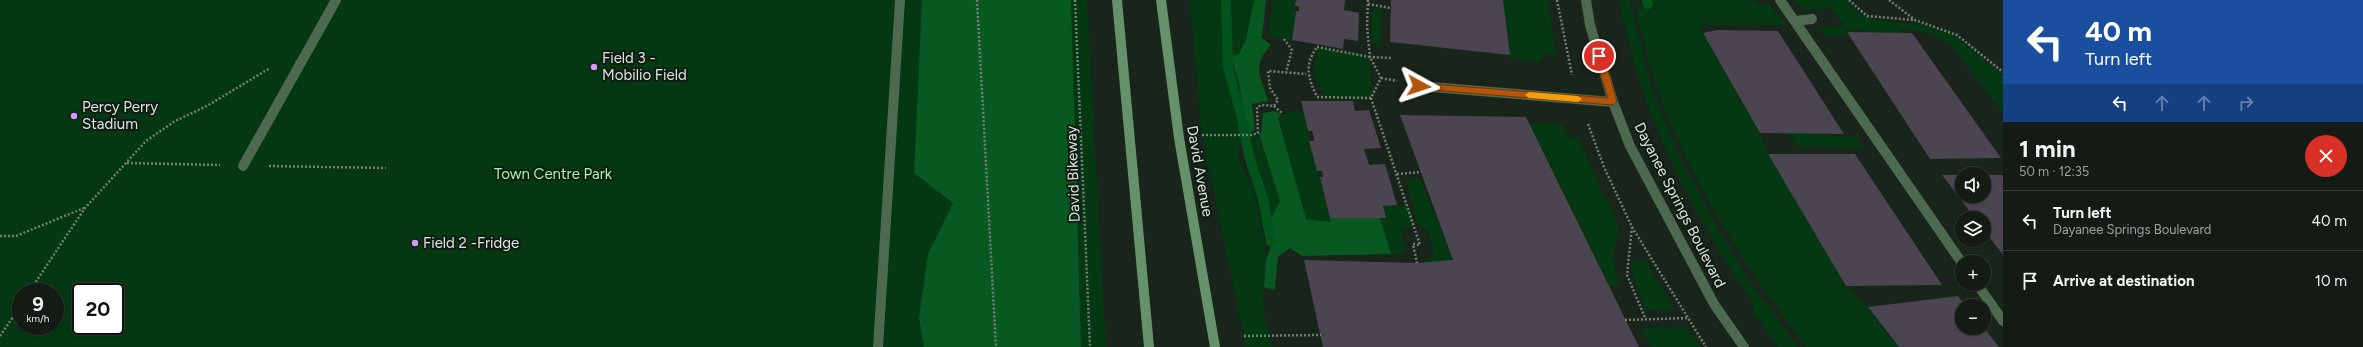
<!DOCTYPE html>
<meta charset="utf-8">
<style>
:root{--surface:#131b14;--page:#202822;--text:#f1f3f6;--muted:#9da1a0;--line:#323934}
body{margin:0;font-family:Figtree,sans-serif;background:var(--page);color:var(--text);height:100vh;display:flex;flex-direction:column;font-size:15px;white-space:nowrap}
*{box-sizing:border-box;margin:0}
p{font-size:13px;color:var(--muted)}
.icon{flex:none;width:22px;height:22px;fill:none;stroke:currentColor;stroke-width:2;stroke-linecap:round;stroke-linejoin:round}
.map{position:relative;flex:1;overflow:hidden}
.details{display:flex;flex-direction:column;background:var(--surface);width:360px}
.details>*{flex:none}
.banner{background:#1a4fa0;color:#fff;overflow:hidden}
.fabs{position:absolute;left:1955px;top:167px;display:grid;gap:8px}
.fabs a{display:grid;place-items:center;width:36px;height:36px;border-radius:50%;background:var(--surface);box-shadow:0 1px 3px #0004,0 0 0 1px var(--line);font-size:20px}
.speed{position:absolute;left:12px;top:283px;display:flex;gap:8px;font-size:20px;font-weight:700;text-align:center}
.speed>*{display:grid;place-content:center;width:52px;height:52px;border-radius:50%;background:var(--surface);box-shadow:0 1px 3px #0004,0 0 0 1px var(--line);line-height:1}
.speed small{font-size:10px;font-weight:400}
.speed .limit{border:2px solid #111;border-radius:6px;background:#fff;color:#111}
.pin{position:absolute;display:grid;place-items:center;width:34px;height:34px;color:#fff;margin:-17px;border:2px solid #fff;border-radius:50%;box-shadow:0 1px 4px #0007}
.me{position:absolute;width:44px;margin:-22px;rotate:95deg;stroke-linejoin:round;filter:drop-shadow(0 0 3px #0008)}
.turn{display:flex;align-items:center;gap:14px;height:84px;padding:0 16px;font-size:18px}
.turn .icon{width:52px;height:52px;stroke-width:2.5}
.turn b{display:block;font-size:28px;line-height:34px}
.lanes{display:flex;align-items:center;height:38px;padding:0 16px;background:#0003;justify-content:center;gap:20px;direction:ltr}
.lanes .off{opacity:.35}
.round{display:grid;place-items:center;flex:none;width:42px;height:42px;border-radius:21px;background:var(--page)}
.overview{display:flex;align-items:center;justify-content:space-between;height:68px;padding:0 16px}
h1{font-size:24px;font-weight:700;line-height:30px}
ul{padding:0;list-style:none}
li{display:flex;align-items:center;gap:12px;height:60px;padding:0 16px;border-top:1px solid var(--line)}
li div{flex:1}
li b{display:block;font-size:15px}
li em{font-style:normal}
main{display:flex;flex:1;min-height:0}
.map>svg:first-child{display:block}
.green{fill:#033812;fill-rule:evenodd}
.forest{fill:#085821}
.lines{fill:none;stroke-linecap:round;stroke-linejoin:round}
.stream{stroke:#02541d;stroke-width:10}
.building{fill:#4b4451}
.path{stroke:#757e75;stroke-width:2.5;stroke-dasharray:2 2;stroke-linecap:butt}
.service{stroke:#4d6950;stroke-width:10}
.pedestrian{stroke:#4d6950;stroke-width:10}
.minor{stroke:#4d6950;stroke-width:10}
.secondary{stroke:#65926b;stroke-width:10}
.route{fill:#b45309;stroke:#753606}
.slow{fill:#f59e0b}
.poi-dot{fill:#d09dff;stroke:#101b11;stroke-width:1.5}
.labels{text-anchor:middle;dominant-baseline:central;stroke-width:4;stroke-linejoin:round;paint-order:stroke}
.poi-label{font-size:15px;fill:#dde4dd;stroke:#101b11;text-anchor:start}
.street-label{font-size:15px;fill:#dde4dd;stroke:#101b11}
.park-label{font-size:15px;fill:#9cfaa9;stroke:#101b11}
</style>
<main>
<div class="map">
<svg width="2003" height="347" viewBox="0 0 2003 347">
<rect width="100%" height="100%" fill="#19241a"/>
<!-- green -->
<path class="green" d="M0 0H1087L1106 347H0ZM21 292H55V326H21ZM81 292H115V326H81Z
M1190 0H1224V67L1241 135 1238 160 1254 189 1266 249 1263 306 1272 347H1246L1202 135Z
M1232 0H1254L1246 39 1239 54 1231 56Z
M1273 0H1297L1292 40 1274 38 1269 32Z
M1503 0H1548L1556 55 1542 53 1543 63 1510 58Z
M1619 0H1630L1651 87 1676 149 1714 222 1752 285 1798 347H1778L1754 314 1751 300C1689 208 1639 110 1619 0Z
M1652 0H1754L1759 5 1769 4 1788 25H1699L1760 133 1768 154 1846 286 1868 307 1898 347H1806C1729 244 1658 134 1636 5L1657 10Z
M1795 0H1845L1863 16 1881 21 1926 25 1956 36 2003 76V113L1950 44 1929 33 1899 28 1902 33 1861 32 1857 29 1846 30 1850 36H1826L1821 28 1846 26 1830 8 1804 10Z
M1373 8 1382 9 1380 47 1371 44Z
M1317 47 1370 57V80L1374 93 1371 98H1325L1314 73Z
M1286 112H1303L1331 222 1306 219 1278 118Z
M1530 124H1562L1570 138H1578L1619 226 1613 259 1619 286H1610Z
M1258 133 1280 201 1271 218 1262 178 1253 153 1251 135Z
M1789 133 1857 137 1863 148 1796 146Z
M1406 179H1420L1453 260 1424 263 1423 259 1430 258 1434 252 1428 231 1417 223Z
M1383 206H1408L1415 227 1401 228 1406 253 1391 254 1380 218H1386Z
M1645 260 1675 310 1646 311 1633 276 1632 261Z
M1686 327 1701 347H1651L1640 328Z"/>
<!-- forest -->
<path class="forest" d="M922 0H1071L1081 347H924L919 318 928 254 953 203 914 173Z
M1254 0H1266L1262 38 1271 45C1250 67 1262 77 1268 101L1252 104 1255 130 1249 133 1239 84 1231 56 1239 54 1246 39Z
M1275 111 1281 115 1278 118 1306 219 1330 222V218H1380L1391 254 1302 256 1290 248 1278 257 1275 290 1264 287 1266 259 1273 242 1271 218 1280 201 1259 134 1261 133 1263 113Z"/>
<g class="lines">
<!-- stream -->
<path class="stream" d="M1226 0 1228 67 1242 118 1249 157 1263 198 1271 242
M1647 0 1648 4"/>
</g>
<!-- building -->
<path class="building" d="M1296 0H1345L1344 10 1359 13 1358 41 1344 39 1343 49 1292 40 1296 11H1299V7L1295 6Z
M1391 0H1503L1510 55 1390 42Z
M1717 30 1778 31 1844 134 1760 133 1703 33Z
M1847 32 1912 33 2001 158 1930 159Z
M1301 101H1353L1355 111 1369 110 1381 148 1364 149 1369 165 1385 164 1397 205 1383 206 1386 218H1330L1320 177H1323L1322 171H1317L1309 141H1314V138L1312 131H1308Z
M1400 115 1526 117 1639 347H1323L1304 260 1417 263 1453 260Z
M1768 154H1855L1942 285 1846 286Z
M1942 175H1962V196H1984V175H2003V255L1984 230V218H1975Z
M1958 296 1966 306H1962V328H1984L1999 347H1899L1868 307Z"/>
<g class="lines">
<!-- path -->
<path class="path" d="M977 0 996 347
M1075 0 1090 347
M1368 0 1367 26 1370 57 1392 58
M1557 0 1572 75
M1849 0 1867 16 1914 20
M1889 0 1915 20 1957 35 2003 72
M1368 4 1391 8
M1284 39 1292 50 1286 72
M1317 47 1370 57 1381 78 1371 98 1317 97C1308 78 1304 65 1317 47Z
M1381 78 1397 81
M1371 98 1420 245 1413 244 1417 263
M1274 106 1283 114
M1588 124 1604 167 1632 227 1706 347
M1202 135H1251L1258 133 1257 107 1262 105 1274 106 1278 100 1270 88 1268 71 1306 74
M127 163 220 165
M269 166 386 168
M1397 174 1421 172
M1632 227 1627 275 1646 320
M0 236H16L84 208
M29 292 85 208 146 141 175 121 207 106 270 68
M1625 320 1687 318
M0 336 21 305
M1244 336 1321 335"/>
<!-- service -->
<path class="service" d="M1780 0 1962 263
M1795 21 1812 19
M1419 86 1613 102
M1977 284 2003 321
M878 347 900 0"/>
<!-- pedestrian -->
<path class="pedestrian" d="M243 166 336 0"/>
<!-- minor -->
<path class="minor" d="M1586 0 1590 25 1613 102 1630 146 1714 304 1744 347"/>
<!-- secondary -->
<path class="secondary" d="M1117 0 1149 347
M1161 0 1179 138 1215 347"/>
</g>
<!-- route -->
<path class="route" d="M1599 53 1604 56 1617 102 1613 105 1419 89 1414 86 1419 83 1608 98 1595 56Z"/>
<!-- slow -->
<path class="slow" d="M1529 92 1578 96 1582 99 1578 102 1529 98 1525 95Z"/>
<!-- markers -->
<g class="poi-dot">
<circle cx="594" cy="67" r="4"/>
<circle cx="74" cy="116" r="4"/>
<circle cx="415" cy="243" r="4"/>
</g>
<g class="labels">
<!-- poi labels -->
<g class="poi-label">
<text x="602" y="58">Field 3 -<tspan x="602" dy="17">Mobilio Field</tspan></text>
<text x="82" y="107">Percy Perry<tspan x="82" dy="17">Stadium</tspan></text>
<text x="423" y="243">Field 2 -Fridge</text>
</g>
<!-- street labels -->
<g class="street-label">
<text transform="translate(1200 171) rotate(80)">David Avenue</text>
<text transform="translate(1073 174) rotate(-92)">David Bikeway</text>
<text transform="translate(1680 205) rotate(63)">Dayanee Springs Boulevard</text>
</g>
<!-- park labels -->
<g class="park-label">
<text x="553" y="174">Town Centre Park</text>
</g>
</g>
</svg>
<div class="fabs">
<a><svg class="icon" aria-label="sound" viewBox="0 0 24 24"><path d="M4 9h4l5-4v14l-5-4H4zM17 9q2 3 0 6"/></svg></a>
<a><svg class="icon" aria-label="layers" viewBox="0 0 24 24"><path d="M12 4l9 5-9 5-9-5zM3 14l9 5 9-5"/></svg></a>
<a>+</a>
<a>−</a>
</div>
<div class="speed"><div>9<small>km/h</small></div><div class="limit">20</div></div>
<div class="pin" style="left:1599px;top:56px;background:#d93025"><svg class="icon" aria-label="arrive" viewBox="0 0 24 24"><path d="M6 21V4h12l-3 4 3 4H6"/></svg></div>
<svg class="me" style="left:1419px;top:86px" viewBox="-20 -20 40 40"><path d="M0-17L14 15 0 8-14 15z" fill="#b45309" stroke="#fff" stroke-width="4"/></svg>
</div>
<section class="details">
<div class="banner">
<div class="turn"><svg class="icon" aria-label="left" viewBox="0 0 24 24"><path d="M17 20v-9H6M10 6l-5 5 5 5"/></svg><div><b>40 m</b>Turn left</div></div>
<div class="lanes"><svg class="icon" aria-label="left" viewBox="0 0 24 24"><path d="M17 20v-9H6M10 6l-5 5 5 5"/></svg><svg class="icon off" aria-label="ahead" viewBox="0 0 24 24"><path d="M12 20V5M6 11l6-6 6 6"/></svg><svg class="icon off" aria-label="ahead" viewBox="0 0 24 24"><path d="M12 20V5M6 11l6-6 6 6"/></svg><svg class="icon off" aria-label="right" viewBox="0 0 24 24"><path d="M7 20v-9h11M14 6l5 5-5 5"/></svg></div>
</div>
<div class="overview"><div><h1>1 min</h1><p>50 m · 12:35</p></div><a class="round" style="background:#d93025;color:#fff"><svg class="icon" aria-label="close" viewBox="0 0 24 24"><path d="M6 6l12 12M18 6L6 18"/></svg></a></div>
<ul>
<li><svg class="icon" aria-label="left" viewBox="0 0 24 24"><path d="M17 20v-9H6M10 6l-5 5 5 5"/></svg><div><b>Turn left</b><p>Dayanee Springs Boulevard</p></div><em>40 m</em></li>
<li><svg class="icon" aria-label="arrive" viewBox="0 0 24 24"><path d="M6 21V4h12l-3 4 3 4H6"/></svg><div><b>Arrive at destination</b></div><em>10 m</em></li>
</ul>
</section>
</main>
